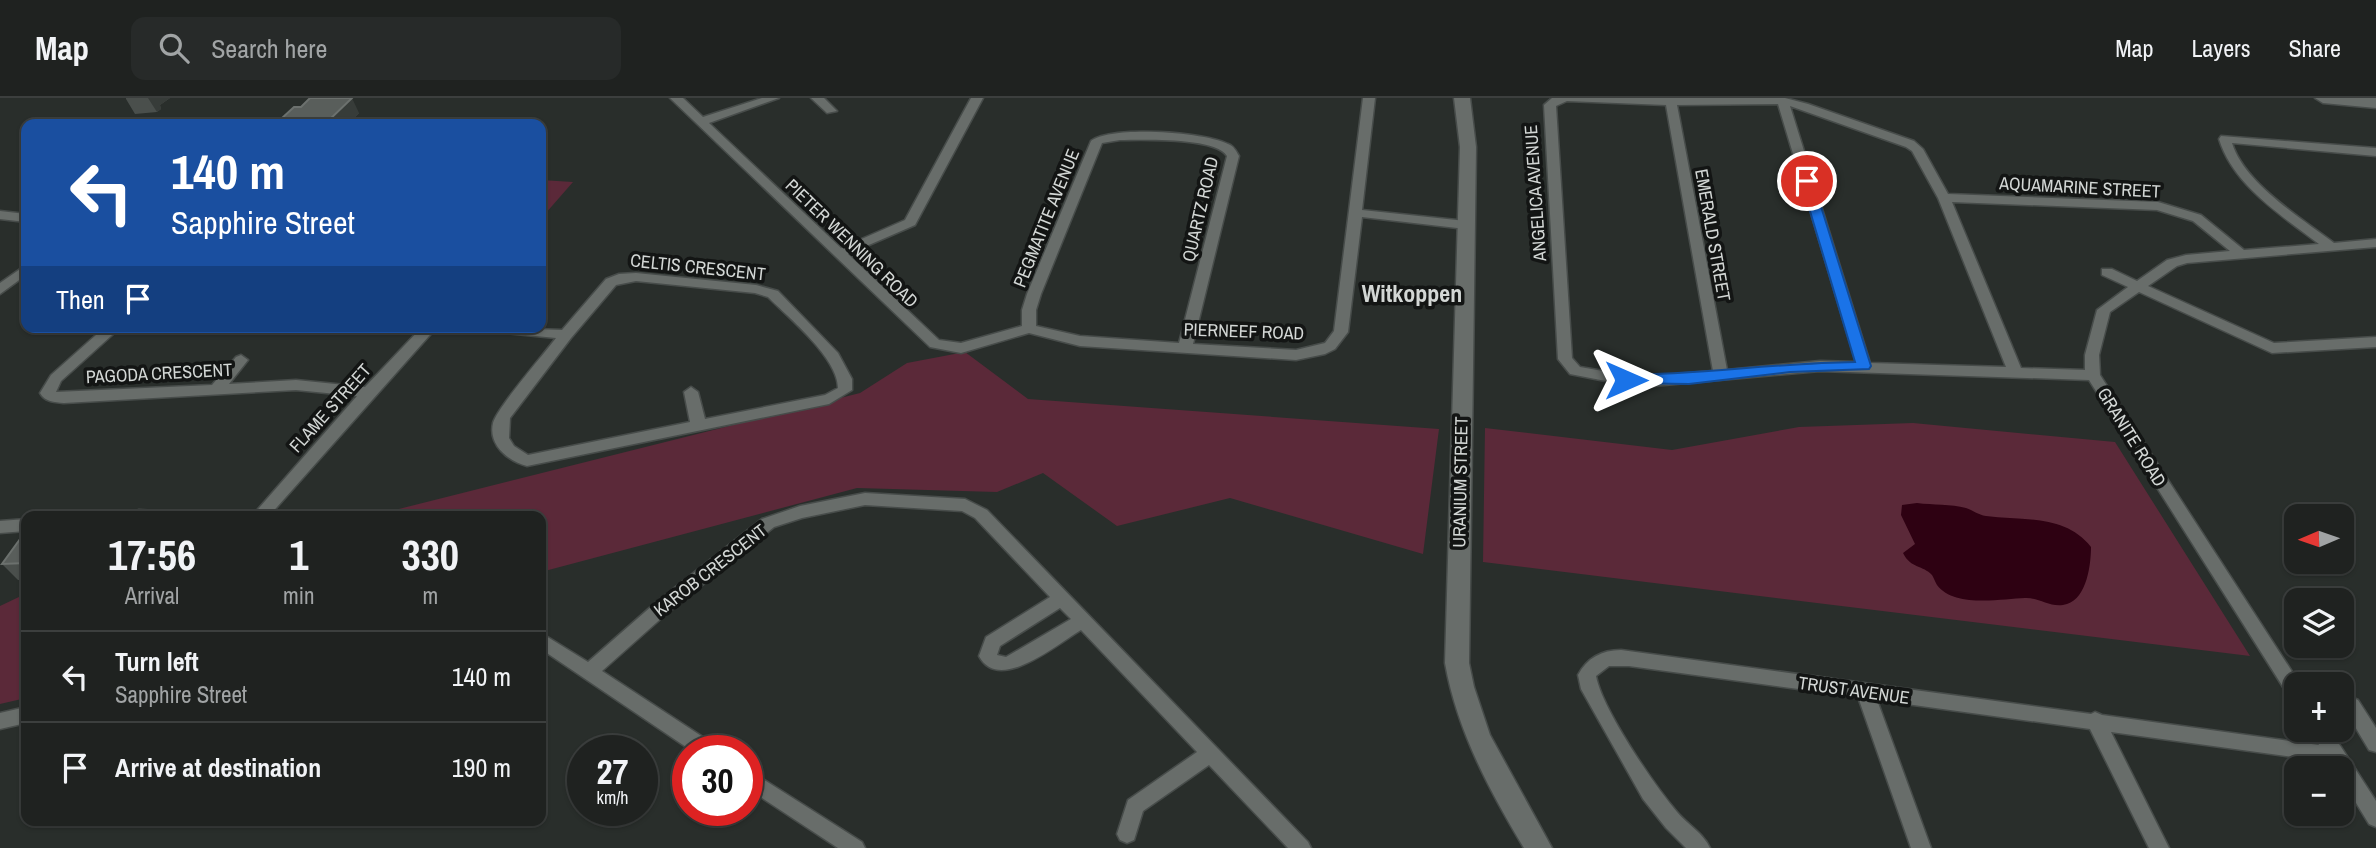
<!DOCTYPE html>
<meta charset="utf-8">
<style>
:root{--surface:#1f2220;--page:#272a29;--text:#f1f3f6;--muted:#a1a4a5;--line:#3c3f3e}
body{margin:0;font-family:"Archivo Narrow",sans-serif;background:var(--page);color:var(--text);height:100vh;display:flex;flex-direction:column;font-size:26px;white-space:nowrap}
*{box-sizing:border-box;margin:0}
p{font-size:23px;color:var(--muted)}
.icon{flex:none;width:38px;height:38px;fill:none;stroke:currentColor;stroke-width:2;stroke-linecap:round;stroke-linejoin:round}
.map{position:relative;flex:1;overflow:hidden}
.panel{position:absolute;left:21px;top:413px;width:525px;height:315px;display:flex;flex-direction:column;background:var(--surface);border-radius:14px;box-shadow:0 2px 5px #0004,0 0 0 2px var(--line)}
.panel>*{flex:none}
.guide{position:absolute;left:21px;top:21px;width:525px;height:214px;border-radius:14px;box-shadow:0 2px 5px #0004,0 0 0 2px var(--line);background:#1a4fa0;color:#fff;overflow:hidden}
.needle{width:46px;rotate:268deg}
.tools{position:absolute;left:2284px;top:406px;display:grid;gap:14px}
.tools a{display:grid;place-items:center;width:70px;height:70px;border-radius:14px;background:var(--surface);box-shadow:0 2px 5px #0004,0 0 0 2px var(--line);font-size:35px}
.speed{position:absolute;left:567px;top:637px;display:flex;gap:14px;font-size:35px;font-weight:700;text-align:center}
.speed>*{display:grid;place-content:center;width:91px;height:91px;border-radius:50%;background:var(--surface);box-shadow:0 2px 5px #0004,0 0 0 2px var(--line);line-height:1}
.speed small{font-size:18px;font-weight:400}
.speed .limit{border:10px solid #d22;background:#fff;color:#111}
.pin{position:absolute;display:grid;place-items:center;width:60px;height:60px;color:#fff;margin:-30px;border:4px solid #fff;border-radius:50%;box-shadow:0 2px 7px #0007}
.me{position:absolute;width:77px;margin:-38px;rotate:90deg;stroke-linejoin:round;filter:drop-shadow(0 0 5px #0008)}
.turn{display:flex;align-items:center;gap:24px;height:147px;padding:0 35px;font-size:32px}
.turn .icon{width:91px;height:91px;stroke-width:2.5}
.turn b{display:block;font-size:49px;line-height:60px}
.then{display:flex;align-items:center;height:66px;padding:0 35px;background:#0003;gap:14px;font-size:26px}
.eta{display:flex;justify-content:space-evenly;align-items:center;height:119px;text-align:center}
.eta b{font-size:42px;font-weight:700;line-height:49px}
ul{padding:0;list-style:none}
li{display:flex;align-items:center;gap:21px;height:91px;padding:0 35px;border-top:2px solid var(--line)}
li div{flex:1}
li b{display:block;font-size:26px}
li em{font-style:normal}
header{display:flex;align-items:center;gap:42px;box-sizing:border-box;height:98px;padding:0 35px;background:var(--surface);border-bottom:2px solid var(--line)}
header strong{font-size:33px}
nav{display:flex;gap:38px;margin-inline-start:auto;font-size:24px}
.search{width:490px;height:63px;background:var(--page);display:flex;align-items:center;gap:18px;box-sizing:border-box;padding:0 24px;border-radius:14px;color:var(--muted);font-size:26px}
.map>svg:first-child{display:block}
.green{fill:#5b2939}
.water{fill:#2e0112}
.lines{fill:none;stroke-linecap:round;stroke-linejoin:round}
.street-casing{stroke:#474c4a;stroke-width:3}
.secondary-casing{stroke:#474c4a;stroke-width:3}
.street{fill:#686d6a;fill-rule:evenodd}
.secondary{fill:#686d6a;fill-rule:evenodd}
.wall{fill:#4a4f4c}
.shaded-wall{fill:#373c39}
.building{fill:#595e5b;stroke:#6c716e;stroke-width:2}
.route{fill:#1a73e8;stroke:#114b97;stroke-width:2}
.labels{text-anchor:middle;dominant-baseline:central;stroke-width:7;stroke-linejoin:round;paint-order:stroke}
.street-label{font-size:18px;fill:#d3d7d5;stroke:#131514}
.district-label{font-size:24px;font-weight:bold;fill:#d3d7d5;stroke:#131514}
</style>
<header>
<strong>Map</strong>
<div class="search"><svg class="icon" aria-label="search" viewBox="0 0 24 24"><circle cx="10" cy="10" r="6"/><path d="M15 15l6 6"/></svg>Search here</div>
<nav><a>Map</a><a>Layers</a><a>Share</a></nav>
</header>
<div class="map">
<svg width="2376" height="750" viewBox="0 0 2376 750">
<rect width="100%" height="100%" fill="#292e2b"/>
<!-- green -->
<path class="green" d="M541 82 573 84 545 116H541Z
M965 254 1028 301 1439 331 1423 456 1230 400 1117 428 1043 375 997 394 857 390 541 474V418H371L860 295 907 265Z
M1913 325 2115 344 2250 558 1483 464 1485 330 1672 352 1799 329Z
M21 498H26V600L0 606V508Z"/>
<!-- water -->
<path class="water" d="M1917 405C1933 407 1951 406 1966 410 1973 412 1978 417 1986 418 2023 423 2065 416 2091 449 2091 466 2087 500 2067 506 2051 511 2039 499 2025 500 2001 501 1954 510 1937 487 1935 484 1934 480 1932 477 1923 467 1911 471 1903 455L1915 446 1901 417 1902 407Z"/>
<g class="lines">
<defs>
<path id="street" d="M670 0H683L703 19 762 0H779L709 25 841 150 905 122 971 0H983L915 127 848 156 939 242 961 245 1022 228V212L1027 196 1091 43C1111 27 1205 34 1228 46 1234 48 1236 53 1239 58L1193 246 1296 252 1325 245 1334 233 1363 0H1375L1362 112 1466 123 1472 127 1466 131 1362 119 1348 234 1335 251 1325 256 1296 262 1080 248 1029 235 961 255 930 249ZM1120 42C1143 42 1215 39 1227 58L1179 245 1080 238 1036 228V212L1041 196 1102 45Z
M811 0H824L837 13 827 15Z
M1552 0H1785L1808 6 1914 43 1923 51 1948 96 2158 104 2201 117 2244 152 2319 146C2282 118 2233 87 2219 41L2221 38 2376 50V58L2232 45C2244 85 2301 120 2334 145L2376 141V149L2187 165 2177 168 2148 188 2274 245 2376 239V249L2272 255 2139 194 2110 214 2099 257 2100 277 2300 586H2296V603L2290 600 2089 282 1820 273 1653 288 1626 287 1570 276 1558 261 1544 7ZM1567 3 1666 7 1713 273 1653 278 1626 277 1580 269 1572 260 1556 8ZM1778 6 1856 264 1820 263 1727 272 1677 7ZM1790 8 1906 49 1912 53 1938 100 2006 269 1870 265ZM1952 104 2157 112 2193 123 2230 153 2186 157 2167 162 2137 183 2112 171H2102V177L2128 189 2097 212 2085 257V272L2021 270Z
M0 113 26 116V124L0 121Z
M26 167V177L0 196V185Z
M636 175 756 187 778 193 838 255 852 281V292L829 306 527 368C508 363 488 347 493 325 497 310 544 256 556 240L484 233 477 229 562 232 606 181 619 176ZM636 183 755 195 768 199C789 220 838 260 838 290L825 297 705 321 698 294 691 289 684 294 690 324 528 357 514 348 509 340 510 320 571 240 616 187Z
M105 229H121L61 283 56 294 212 287 236 259 241 257 248 262 229 286 296 282 365 289 422 229H437L269 418H252L357 298 296 292 64 305C54 304 45 304 40 295L51 277Z
M865 395 965 401 987 412 1308 744 1311 750H1288L1209 667 1143 713 1134 742 1127 745 1120 742 1117 736 1128 702 1197 654 1081 532C1057 546 999 596 979 558L986 539 1050 499 975 420 962 413 865 407 802 420 774 429 665 517 602 573 715 647 717 653H692L541 551V535L588 564 653 507 762 421 800 408ZM1060 510 1071 521 1006 559 997 557 1000 548Z
M139 412 174 414 176 418H131L133 414Z
M26 421V433L0 435V423Z
M1621 552 2091 616 2095 614 2102 617 2319 647 2311 632H2330L2376 703V729L2369 726 2342 682V670H2334L2330 664 2111 634 2169 750H2149L2090 631 1877 602 1931 750H1911L1858 599 1629 568H1609L1596 578C1602 611 1654 687 1677 714 1687 726 1704 736 1710 750H1686L1666 730 1643 701 1581 591 1578 577C1587 560 1602 552 1621 552Z
M2351 599 2358 602 2376 630V654L2369 652 2342 607 2344 602Z
M26 609V625L0 631V615Z
M747 671 862 744 865 750H838L747 690Z"/>
<path id="secondary" d="M1454 0H1470L1476 49 1469 565 1474 589 1490 637 1552 750H1524C1489 692 1457 632 1445 565L1460 49Z
M2315 0H2376V10L2323 5Z"/>
</defs>
<!-- street casing -->
<use href="#street" class="street-casing"/>
<!-- secondary casing -->
<use href="#secondary" class="secondary-casing"/>
<!-- street -->
<use href="#street" class="street"/>
<!-- secondary -->
<use href="#secondary" class="secondary"/>
</g>
<!-- wall -->
<path class="wall" d="M126 0H170L160 7 161 11 157 14 135 16 126 1Z
M301 9 359 15 348 26H284L281 21Z
M26 437V482H18L2 466Z"/>
<!-- shaded-wall -->
<path class="shaded-wall" d="M148 0H170L160 7 161 11 157 14Z
M352 0 359 15 348 26H325Z"/>
<!-- building -->
<path class="building" d="M310 0H352L325 26 295 25 299 21H281L294 9H301Z
M23 437H26V465L2 466Z"/>
<!-- route -->
<path class="route" d="M1807 79 1813 83 1871 268 1869 271 1790 274 1689 286 1621 285 1619 282 1626 277C1703 276 1778 265 1855 264L1801 83Z"/>
<g class="labels">
<!-- street labels -->
<g class="street-label">
<text transform="translate(2080 89) rotate(3)">AQUAMARINE STREET</text>
<text transform="translate(1535 95) rotate(-94)">ANGELICA AVENUE</text>
<text transform="translate(1200 111) rotate(-77)">QUARTZ ROAD</text>
<text transform="translate(1046 120) rotate(-68)">PEGMATITE AVENUE</text>
<text transform="translate(1713 137) rotate(80)">EMERALD STREET</text>
<text transform="translate(852 145) rotate(44)">PIETER WENNING ROAD</text>
<text transform="translate(698 169) rotate(6)">CELTIS CRESCENT</text>
<text transform="translate(1244 233) rotate(2)">PIERNEEF ROAD</text>
<text transform="translate(159 275) rotate(-3)">PAGODA CRESCENT</text>
<text transform="translate(330 310) rotate(-48)">FLAME STREET</text>
<text transform="translate(2132 339) rotate(58)">GRANITE ROAD</text>
<text transform="translate(1460 384) rotate(-89)">URANIUM STREET</text>
<text transform="translate(710 472) rotate(-38)">KAROB CRESCENT</text>
<text transform="translate(1854 592) rotate(8)">TRUST AVENUE</text>
</g>
<!-- district labels -->
<g class="district-label">
<text x="1412" y="195">Witkoppen</text>
</g>
</g>
</svg>
<div class="tools">
<a><svg class="needle" viewBox="-14 -14 28 28"><path d="M0-13l5 13h-10z" fill="#e53935"/><path d="M0 13l5-13h-10z" fill="#a1a4a5"/></svg></a>
<a><svg class="icon" aria-label="layers" viewBox="0 0 24 24"><path d="M12 4l9 5-9 5-9-5zM3 14l9 5 9-5"/></svg></a>
<a>+</a>
<a>−</a>
</div>
<div class="speed"><div>27<small>km/h</small></div><div class="limit">30</div></div>
<div class="pin" style="left:1807px;top:83px;background:#d93025"><svg class="icon" aria-label="arrive" viewBox="0 0 24 24"><path d="M6 21V4h12l-3 4 3 4H6"/></svg></div>
<svg class="me" style="left:1626px;top:282px" viewBox="-20 -20 40 40"><path d="M0-17L14 15 0 8-14 15z" fill="#1a73e8" stroke="#fff" stroke-width="4"/></svg>
<div class="guide">
<div class="turn"><svg class="icon" aria-label="left" viewBox="0 0 24 24"><path d="M17 20v-9H6M10 6l-5 5 5 5"/></svg><div><b>140 m</b>Sapphire Street</div></div>
<div class="then">Then<svg class="icon" aria-label="arrive" viewBox="0 0 24 24"><path d="M6 21V4h12l-3 4 3 4H6"/></svg></div>
</div>
<section class="panel">
<div class="eta">
<div><b>17:56</b><p>Arrival</p></div>
<div><b>1</b><p>min</p></div>
<div><b>330</b><p>m</p></div>
</div>
<ul>
<li><svg class="icon" aria-label="left" viewBox="0 0 24 24"><path d="M17 20v-9H6M10 6l-5 5 5 5"/></svg><div><b>Turn left</b><p>Sapphire Street</p></div><em>140 m</em></li>
<li><svg class="icon" aria-label="arrive" viewBox="0 0 24 24"><path d="M6 21V4h12l-3 4 3 4H6"/></svg><div><b>Arrive at destination</b></div><em>190 m</em></li>
</ul>
</section>
</div>
